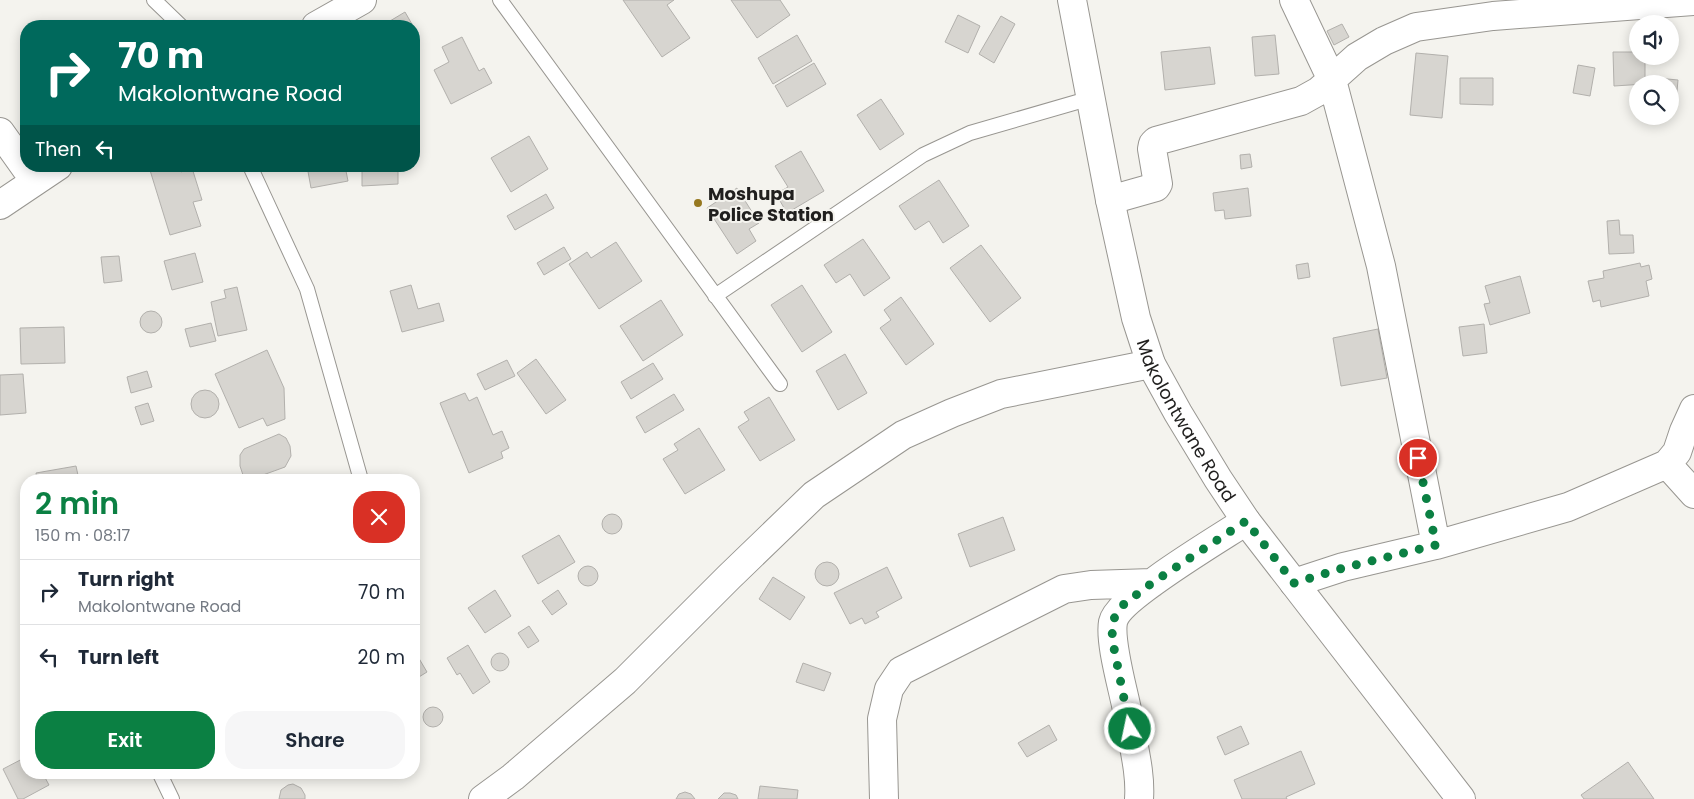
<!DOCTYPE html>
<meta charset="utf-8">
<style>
:root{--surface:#fff;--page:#f6f6f7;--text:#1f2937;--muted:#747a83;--line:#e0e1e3;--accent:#0b8043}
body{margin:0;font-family:Poppins,sans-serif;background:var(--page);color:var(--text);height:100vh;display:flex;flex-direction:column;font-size:19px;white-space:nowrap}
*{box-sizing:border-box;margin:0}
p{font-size:16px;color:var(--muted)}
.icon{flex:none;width:28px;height:28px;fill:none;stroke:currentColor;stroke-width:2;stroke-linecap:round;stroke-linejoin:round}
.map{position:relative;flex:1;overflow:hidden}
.side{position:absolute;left:20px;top:474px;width:400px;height:305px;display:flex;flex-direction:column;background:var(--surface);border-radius:20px;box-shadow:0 2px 12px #0003}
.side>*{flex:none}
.hud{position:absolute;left:20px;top:20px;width:400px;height:152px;border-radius:20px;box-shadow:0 2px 12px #0003;background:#00695c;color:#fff;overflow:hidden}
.fabs{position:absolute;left:1629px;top:15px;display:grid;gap:10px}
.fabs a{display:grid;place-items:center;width:50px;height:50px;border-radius:50%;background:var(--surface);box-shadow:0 2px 12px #0003;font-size:25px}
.pin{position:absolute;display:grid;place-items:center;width:42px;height:42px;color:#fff;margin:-21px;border:2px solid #fff;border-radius:50%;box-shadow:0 1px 5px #0007}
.me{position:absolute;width:55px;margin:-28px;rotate:350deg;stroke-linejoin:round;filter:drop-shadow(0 0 4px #0008)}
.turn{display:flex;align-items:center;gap:18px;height:105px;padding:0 15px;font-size:22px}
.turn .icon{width:65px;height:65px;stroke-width:2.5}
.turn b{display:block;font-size:35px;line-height:42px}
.then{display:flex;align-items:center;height:48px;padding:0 15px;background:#0003;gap:10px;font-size:19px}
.round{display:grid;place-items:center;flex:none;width:52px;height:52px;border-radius:20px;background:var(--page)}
.summary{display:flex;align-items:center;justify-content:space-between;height:85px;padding:0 15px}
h1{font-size:30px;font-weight:600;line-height:38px;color:var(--accent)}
.cta{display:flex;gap:10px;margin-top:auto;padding:10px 15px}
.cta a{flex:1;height:58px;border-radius:20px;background:var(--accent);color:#fff;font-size:20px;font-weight:600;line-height:58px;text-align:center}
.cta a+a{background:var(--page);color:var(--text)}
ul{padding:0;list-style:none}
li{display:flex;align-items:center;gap:15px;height:65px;padding:0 15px;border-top:1px solid var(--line)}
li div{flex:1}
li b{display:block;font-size:19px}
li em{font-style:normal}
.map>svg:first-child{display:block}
.building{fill:#d7d5d0;stroke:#b2b0ac}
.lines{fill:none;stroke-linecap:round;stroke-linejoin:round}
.lane-casing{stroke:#989691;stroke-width:16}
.street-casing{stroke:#989691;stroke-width:30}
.secondary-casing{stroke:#989691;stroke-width:30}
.lane{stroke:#fff;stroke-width:14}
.street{stroke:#fff;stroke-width:28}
.secondary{stroke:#fff;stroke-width:28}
.route{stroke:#0b8043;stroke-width:9;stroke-dasharray:0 16.2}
.poi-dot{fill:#967820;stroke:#f4f3ee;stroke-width:2}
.labels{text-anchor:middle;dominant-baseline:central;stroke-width:4;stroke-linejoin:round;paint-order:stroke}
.poi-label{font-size:18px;font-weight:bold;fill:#201f1e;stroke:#f4f3ee;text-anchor:start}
.street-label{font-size:18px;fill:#201f1e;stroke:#f4f3ee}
</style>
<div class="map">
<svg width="1694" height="799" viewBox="0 0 1694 799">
<rect width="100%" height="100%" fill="#f4f3ee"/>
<!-- building -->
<path class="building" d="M623 0H674L667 5 690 38 662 57Z
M731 0H780L790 15 757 38Z
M405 12 413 26H386L385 24Z
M958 15 980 26 968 53 945 42Z
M1001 16 1015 24 994 63 979 54Z
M1342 24 1349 37 1334 45 1327 31Z
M797 35 812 61 773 84 758 58Z
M1275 35 1279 74 1255 76 1252 37Z
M462 37 479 71 484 68 492 83 451 104 434 70 449 62 442 47Z
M1210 47 1215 84 1165 90 1161 52Z
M1613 52H1638V56H1645V84L1614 86Z
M1416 53 1448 56 1442 118 1410 115Z
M814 63 826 84 787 107 775 86Z
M1578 65 1595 68 1590 96 1573 93Z
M1460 78H1493V105L1460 104Z
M1657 78 1678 80 1676 102 1670 101V84H1656Z
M881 99 904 134 880 150 857 115Z
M529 136 548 169 511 192 491 158Z
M801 151 824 191 787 213 776 194 788 187 775 166Z
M1250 154 1252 167 1241 169 1240 155Z
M179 166 181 172 192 168 202 200 193 202 201 226 170 235 149 167Z
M307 166H345L348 181 311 188Z
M362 166H398V184L362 186Z
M939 180 969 226 943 243 929 221 915 230 899 206Z
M737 188 759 223 749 229 756 241 737 254 707 208Z
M1248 188 1251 216 1225 219 1224 210 1215 211 1213 193Z
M546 194 554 208 515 230 507 216Z
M1619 220 1620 235H1633L1634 253 1609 254 1607 221Z
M863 239 890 278 864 296 850 274 836 283 824 265Z
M616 242 642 281 599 309 569 264 587 252 591 258Z
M981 245 1021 298 990 322 950 268Z
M564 247 571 259 544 275 537 263Z
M195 253 203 282 172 290 164 261Z
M119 256 122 281 104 283 101 257Z
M1308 263 1310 277 1298 279 1296 265Z
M1640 263 1641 267 1649 265 1652 279 1646 281 1649 296 1601 307 1600 300 1593 302 1588 281 1604 278 1603 271Z
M1520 276 1530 313 1490 325 1484 304 1490 303 1485 286Z
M411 285 418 309 439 303 444 321 402 332 390 291Z
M802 285 832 332 802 352 771 305Z
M237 287 247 330 218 336 211 302 226 298 224 290Z
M901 297 934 344 906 365 880 328 891 320 884 310Z
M661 300 683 335 643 361 620 326Z
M140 322a11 11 0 1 1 22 0a11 11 0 1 1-22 0Z
M211 323 216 341 190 347 185 329Z
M1484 324 1487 353 1463 356 1459 327Z
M64 327 65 363 21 364 20 328Z
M1378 329 1387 378 1341 386 1333 338Z
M267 350 284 388 285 419 267 426 263 418 239 428 215 374Z
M845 354 867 393 838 410 816 371Z
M536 359 566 400 546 414 517 373Z
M507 360 515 376 485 390 477 374Z
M653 363 663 379 631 399 621 382Z
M147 371 152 387 131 393 127 377Z
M23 374 26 413 0 415V375Z
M191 404a14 14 0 1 1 28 0a14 14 0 1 1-28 0Z
M465 393 469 401 477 397 493 435 502 431 509 448 501 452 503 458 469 473 440 403Z
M674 394 684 410 645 433 636 417Z
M769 397 795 440 760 461 738 427 749 420 744 412Z
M148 403 154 421 141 425 135 407Z
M699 428 725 470 685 494 663 459 678 450 674 444Z
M279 434 286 438 290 446 291 456 285 467 252 479 243 475 240 466V455L244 449Z
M76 466 79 480H37L36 473Z
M602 524a10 10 0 1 1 20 0a10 10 0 1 1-20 0Z
M1003 517 1015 550 970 567 958 534Z
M559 535 575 562 538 584 522 556Z
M815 574a12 12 0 1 1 24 0a12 12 0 1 1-24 0Z
M578 576a10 10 0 1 1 20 0a10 10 0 1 1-20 0Z
M887 567 902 598 876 612 879 617 865 624 862 618 850 624 834 593Z
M773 577 805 597 790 620 759 599Z
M495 590 511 616 485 633 468 608Z
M558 590 567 604 552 615 542 601Z
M529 626 539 641 528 648 518 633Z
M468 645 490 682 473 694 460 673 457 675 447 658Z
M414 650 427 672 414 680Z
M491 662a9 9 0 1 1 18 0a9 9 0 1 1-18 0Z
M803 663 831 673 824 691 796 682Z
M423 717a10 10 0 1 1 20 0a10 10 0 1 1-20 0Z
M1049 725 1057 740 1027 757 1018 743Z
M1241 726 1249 744 1225 755 1217 737Z
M414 744 419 751V757L414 763Z
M1301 751 1315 784 1286 797 1287 799H1242L1234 780Z
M26 757V772H42L49 785 23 799H18L3 769Z
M1628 762 1654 799H1584L1581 795Z
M293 784 301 788 305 795V799H279L281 790 288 785Z
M760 786 798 790 797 799H758Z
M685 792 691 794 695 799H676L679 794Z
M724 793H730L736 795 738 799H718Z"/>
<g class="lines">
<defs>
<path id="lane" d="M154 0 181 26
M500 0 780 384
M250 166 307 289 361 480
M715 296 923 155 970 133 1091 98
M159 772 172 799"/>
<path id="street" d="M1294 0 1332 80 1381 266 1436 545
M316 26 362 0
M0 132 35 181
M1110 200 1156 187 1158 184 1152 149 1153 144 1156 141 1301 101 1319 91 1357 57 1384 41 1416 27 1493 16 1694 1
M0 205 58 166
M1667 464 1694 494
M1294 583 1343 567 1436 545 1568 507 1667 464 1677 452 1684 431 1694 409
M483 799 513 777 625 681 729 577 814 495 903 435 952 413 1001 394 1151 364
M884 799 882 719 889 689 901 671 1064 589 1091 585 1152 583
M1139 799C1141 773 1133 745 1129 720 1125 695 1109 644 1113 622 1118 598 1222 537 1246 521"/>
<g id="secondary">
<path id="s1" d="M1072 0 1110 200 1136 318 1151 364 1178 413 1218 479 1246 521 1461 799"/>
</g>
</defs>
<!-- lane casing -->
<use href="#lane" class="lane-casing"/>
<!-- street casing -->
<use href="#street" class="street-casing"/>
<!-- secondary casing -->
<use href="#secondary" class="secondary-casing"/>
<!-- lane -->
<use href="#lane" class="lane"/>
<!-- street -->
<use href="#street" class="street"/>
<!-- secondary -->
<use href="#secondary" class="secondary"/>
</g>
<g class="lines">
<!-- route -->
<path class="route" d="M1130 729 1112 638 1113 620 1124 604 1152 583 1246 521 1294 583 1343 568 1436 545 1418 458"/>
</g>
<!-- markers -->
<circle class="poi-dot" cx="698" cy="203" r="5"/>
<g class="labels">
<!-- poi labels -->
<g class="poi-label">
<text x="708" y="193">Moshupa<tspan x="708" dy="21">Police Station</tspan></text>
</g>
<!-- street labels -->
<g class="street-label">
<text stroke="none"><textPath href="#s1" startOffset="439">Makolontwane Road</textPath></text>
</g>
</g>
</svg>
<div class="fabs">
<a><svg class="icon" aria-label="sound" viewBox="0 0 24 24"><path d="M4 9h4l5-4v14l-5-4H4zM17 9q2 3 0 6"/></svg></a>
<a><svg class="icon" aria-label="search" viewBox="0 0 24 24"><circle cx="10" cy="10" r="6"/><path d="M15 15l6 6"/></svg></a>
</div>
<div class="pin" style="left:1418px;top:458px;background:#d93025"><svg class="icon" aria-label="arrive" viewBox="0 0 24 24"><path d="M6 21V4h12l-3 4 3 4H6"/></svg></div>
<svg class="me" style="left:1130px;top:729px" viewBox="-20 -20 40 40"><circle r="17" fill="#0b8043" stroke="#fff" stroke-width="3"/><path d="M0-11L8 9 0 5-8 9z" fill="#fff"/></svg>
<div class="hud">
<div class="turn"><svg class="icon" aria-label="right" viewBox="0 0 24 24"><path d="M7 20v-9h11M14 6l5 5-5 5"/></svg><div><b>70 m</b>Makolontwane Road</div></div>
<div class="then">Then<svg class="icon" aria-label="left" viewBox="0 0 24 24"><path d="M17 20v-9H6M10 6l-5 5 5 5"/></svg></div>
</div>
<section class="side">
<div class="summary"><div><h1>2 min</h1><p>150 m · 08:17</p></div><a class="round" style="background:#d93025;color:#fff"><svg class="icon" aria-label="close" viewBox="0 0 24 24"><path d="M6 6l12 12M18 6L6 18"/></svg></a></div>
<ul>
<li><svg class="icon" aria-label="right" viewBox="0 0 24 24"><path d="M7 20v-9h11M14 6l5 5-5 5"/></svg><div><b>Turn right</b><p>Makolontwane Road</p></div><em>70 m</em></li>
<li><svg class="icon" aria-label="left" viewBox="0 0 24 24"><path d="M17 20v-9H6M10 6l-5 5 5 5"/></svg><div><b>Turn left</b></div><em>20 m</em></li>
</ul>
<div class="cta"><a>Exit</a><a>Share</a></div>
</section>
</div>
